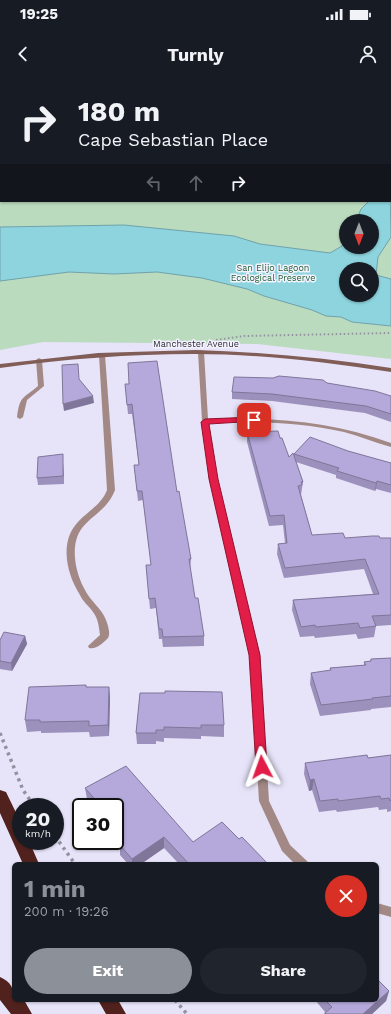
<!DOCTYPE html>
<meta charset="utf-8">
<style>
:root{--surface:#171b24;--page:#20242c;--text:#f1f3f6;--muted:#9ea1a6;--accent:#8c9099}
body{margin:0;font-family:"Work Sans",sans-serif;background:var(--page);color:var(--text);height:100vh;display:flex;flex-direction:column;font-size:15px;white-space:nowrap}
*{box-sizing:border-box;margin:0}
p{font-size:13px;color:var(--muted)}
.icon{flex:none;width:22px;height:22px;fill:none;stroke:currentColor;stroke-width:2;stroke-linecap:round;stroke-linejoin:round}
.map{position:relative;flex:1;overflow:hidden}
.side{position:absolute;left:12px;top:782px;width:367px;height:140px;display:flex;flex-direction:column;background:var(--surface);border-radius:6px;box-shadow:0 1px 3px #0004}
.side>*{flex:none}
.top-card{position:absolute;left:0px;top:0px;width:391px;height:122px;box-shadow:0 1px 3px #0004;background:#171b24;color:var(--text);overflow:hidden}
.needle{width:26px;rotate:180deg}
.fabs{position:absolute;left:339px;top:134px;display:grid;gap:8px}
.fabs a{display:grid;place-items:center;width:40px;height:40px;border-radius:50%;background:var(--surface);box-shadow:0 1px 3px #0004;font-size:20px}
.speed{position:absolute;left:12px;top:718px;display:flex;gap:8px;font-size:20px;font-weight:700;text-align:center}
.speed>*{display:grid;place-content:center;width:52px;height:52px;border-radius:50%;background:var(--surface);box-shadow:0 1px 3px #0004;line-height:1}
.speed small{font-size:10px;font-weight:400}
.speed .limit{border:2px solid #111;border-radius:6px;background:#fff;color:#111}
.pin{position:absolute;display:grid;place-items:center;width:34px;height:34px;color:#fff;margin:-17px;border-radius:8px;box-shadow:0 2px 6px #0006}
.me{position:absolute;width:44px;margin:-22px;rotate:356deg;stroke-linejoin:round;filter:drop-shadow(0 0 3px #0008)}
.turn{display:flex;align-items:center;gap:14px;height:84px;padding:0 12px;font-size:18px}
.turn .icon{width:52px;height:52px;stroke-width:2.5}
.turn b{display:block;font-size:28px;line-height:34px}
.lanes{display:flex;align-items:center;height:38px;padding:0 12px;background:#0003;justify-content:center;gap:20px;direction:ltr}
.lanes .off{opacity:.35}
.round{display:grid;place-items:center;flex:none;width:42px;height:42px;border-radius:21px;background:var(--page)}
.headline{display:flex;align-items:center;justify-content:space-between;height:68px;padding:0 12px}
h1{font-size:24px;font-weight:700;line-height:30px;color:var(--accent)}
.primary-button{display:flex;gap:8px;margin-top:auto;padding:8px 12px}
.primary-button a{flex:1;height:46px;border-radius:24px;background:var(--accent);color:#fff;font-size:16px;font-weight:700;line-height:46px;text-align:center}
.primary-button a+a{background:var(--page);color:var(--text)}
.status{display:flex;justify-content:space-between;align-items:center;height:28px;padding:0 20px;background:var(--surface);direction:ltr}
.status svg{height:11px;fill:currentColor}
header{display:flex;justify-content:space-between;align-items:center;height:52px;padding:0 12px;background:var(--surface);font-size:18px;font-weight:700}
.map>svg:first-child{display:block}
.green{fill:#bbdbbf;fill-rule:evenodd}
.water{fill:#8dd4de;stroke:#70a2ab;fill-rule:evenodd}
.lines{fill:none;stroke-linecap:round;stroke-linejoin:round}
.path-far2{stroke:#9491a1;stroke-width:1;stroke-dasharray:1 1.5;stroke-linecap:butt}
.path-far1{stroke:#9491a1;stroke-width:2;stroke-dasharray:1.5 2.5;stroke-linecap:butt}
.path{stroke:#9491a1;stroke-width:3.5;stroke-dasharray:3 4;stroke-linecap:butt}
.lane{fill:#a38985;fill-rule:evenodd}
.street{fill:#a38985;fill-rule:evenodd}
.secondary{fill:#815d57;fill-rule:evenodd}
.highway{fill:#51221d;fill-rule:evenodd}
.wall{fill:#9c91bc}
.shaded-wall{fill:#7f7699}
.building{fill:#b5a9db;stroke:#7f7699}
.route{fill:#e11d48;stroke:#92132f}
.labels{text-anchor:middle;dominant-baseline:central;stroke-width:3;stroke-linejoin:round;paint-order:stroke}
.far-park-label{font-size:9px;fill:#1e5f2f;stroke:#f4f2ff}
.far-street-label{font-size:9px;fill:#2e2c34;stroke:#f4f2ff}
</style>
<div class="status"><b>19:25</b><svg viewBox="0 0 49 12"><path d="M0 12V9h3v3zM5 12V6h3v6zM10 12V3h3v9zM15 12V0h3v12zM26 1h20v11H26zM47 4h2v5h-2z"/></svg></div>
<header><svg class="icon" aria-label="back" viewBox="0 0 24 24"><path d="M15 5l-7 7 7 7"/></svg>Turnly<svg class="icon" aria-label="person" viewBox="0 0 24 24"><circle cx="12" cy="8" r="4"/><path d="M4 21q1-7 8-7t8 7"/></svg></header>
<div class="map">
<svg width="391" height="934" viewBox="0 0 391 934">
<rect width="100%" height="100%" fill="#e7e3f9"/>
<!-- green -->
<path class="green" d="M0 0H391V279L257 264 43 262 0 270ZM1 1H390V121H1ZM346 141H372V167H346ZM346 189H372V215H346Z"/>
<!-- water -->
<path class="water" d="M390 106 391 157 378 177 376 195 391 199V246L352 242 341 237 326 236 312 230 264 216 247 209 202 198 157 192 114 194 69 192 0 201V147L124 145 234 156 260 164 330 173 342 166 346 159V167H372V141H356L361 129 369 121H390ZM346 189H372V215H346Z"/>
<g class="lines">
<!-- path-far2 -->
<path class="path-far2" d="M269 1 271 0"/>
<!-- path-far1 -->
<path class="path-far1" d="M216 260 244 256 391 253"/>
<!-- path -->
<path class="path" d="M0 653 23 710 35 727
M55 756 75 784
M175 920 187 934"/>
<!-- lane -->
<path class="lane" d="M102 273 105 275 115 410C103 441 72 437 75 478 76 490 80 501 85 510 93 525 104 529 108 546 109 551 110 554 108 558 103 563 96 570 89 568L88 566 100 555C99 547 98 538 93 532 89 526 83 522 80 515 69 498 62 473 70 454 78 435 100 429 107 410L99 275Z
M39 278 42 280 44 306 27 320 23 337 20 339 18 338 17 337C20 315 23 319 38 306L36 280Z"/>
<!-- street -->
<path class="street" d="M201 270 204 272 208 339C272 337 330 341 391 363V367C375 363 360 356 344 352 299 342 254 341 209 343L217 399 260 575 269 721 290 765 307 781 309 784H295L282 771 259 721 250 575 209 399 202 341 198 272Z
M377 823 391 827V837L377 833Z"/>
<!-- secondary -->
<path class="secondary" d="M196 270C261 272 326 278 391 288V292C326 282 260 274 194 274 129 274 65 279 0 288V284L98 273Z"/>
<!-- highway -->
<path class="highway" d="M0 710 6 712 21 743V761H29L39 784H23L0 733Z
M0 897C11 902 14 908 14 920H24L32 934H11L0 920Z
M98 920H118L126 934H106Z"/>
</g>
<!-- wall -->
<path class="wall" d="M327 303 391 316V342L365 333 272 321 232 319V312Z
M125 304 177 412 191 479 190 489 195 518 204 556V566L163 567 162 559H159L156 528 150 529 146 485H151L143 420 138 421 134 385H139L132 334H128Z
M247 352 280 358 289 377H294V374L348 371 391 383V413L376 409 375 411 336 398V395L296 382 303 402 301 415 312 455 345 458H391V545L376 546 374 557 358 559 356 554 315 558 314 556 300 557 292 530 293 520 373 514 364 489 284 498 277 474 278 464 285 463 283 445 269 446 247 362Z
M63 382 64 404 38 405 37 398Z
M25 556 27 564 12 591 0 589V560Z
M391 578V627L371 629V630L320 636 310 604 311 593 330 591V588L364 585V582L370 581 371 579Z
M86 607H109L110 618 109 656 90 657 89 652 41 653V651L27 652 25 640Z
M140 613 224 645V657L201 656V659L164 658V662L156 661V664H137L136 653Z
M391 675V731L387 732V729L379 730 378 727 337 732 336 730 319 732 312 710 309 711 304 694 305 683 368 678Z
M85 708 193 762 239 759 268 784H179L164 768 141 784H128L120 775V769L118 767V761L115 758V727H93L87 719Z
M389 911 386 921 372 934H324L325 932 315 920H377Z"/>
<!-- shaded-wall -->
<path class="shaded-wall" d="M93 316 94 323 64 331 63 324Z
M63 374V382L64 404 63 396Z
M377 401 376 409 375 411 376 403Z
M25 556 27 564 12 591 11 583Z
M109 607 110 618 109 656 108 645Z
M314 699 312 710 309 711 310 700Z
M164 757V768L141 784H132V779Z
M389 911 386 921 372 934H363Z"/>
<!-- building -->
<path class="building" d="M157 281 177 412 179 411 191 479H189L195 518H198L204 556 163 557 162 549H159L155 518 149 519 146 485H151L142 411H137L134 385H139L132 324 127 325 125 304H129L128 283Z
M78 284 79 299 93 316 63 324 62 285Z
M279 296 323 300 327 303 375 311 391 316V334L366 326 272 314 232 312 234 297 273 298Z
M278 351 280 358H282L289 377 293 373 303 402H301L302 405 298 406 312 455 343 453 345 458 372 456H379L380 458H391V535L372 536 376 546 360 548 358 543 316 547 315 545 301 547 293 520 379 514 365 479 285 488 278 464 287 463 284 435 270 436 247 352Z
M310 357 348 371 391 383V405L377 401 376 403 337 391 339 388 294 374Z
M63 374V396L37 398 38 377Z
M4 552 25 556 11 583 0 581V560Z
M391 578V616L372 618 373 619 321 625 311 593 331 590 330 588 366 585 364 582 371 581V579Z
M86 605V607H109L108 645 89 646V641L40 642V640H25L29 607Z
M165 611 222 612 224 645H201V648L164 647V650H156V653H136L140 613H165Z
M367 675 368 678 391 675V720L390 721 389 718 381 719 380 716 338 721V719L320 721 314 699 310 700 305 683Z
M126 686 193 762 222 742 239 759 242 757 268 784H189L164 757 132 779 119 764 122 762 117 756 120 754 115 748V727H97L100 725 85 708Z
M377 899 389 911 363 934H326L325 933 332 927 325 920H377Z"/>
<!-- route -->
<path class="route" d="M254 337 258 340 257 341 209 344 218 399 260 575 267 687 266 691H258L256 687 249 575 209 399 201 342 205 339Z"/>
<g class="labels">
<!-- far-park labels -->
<g class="far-park-label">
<text x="273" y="188">San Elijo Lagoon<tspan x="273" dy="10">Ecological Preserve</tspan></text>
</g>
<!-- far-street labels -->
<g class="far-street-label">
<text x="196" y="264">Manchester Avenue</text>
</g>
</g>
</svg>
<div class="fabs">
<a><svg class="needle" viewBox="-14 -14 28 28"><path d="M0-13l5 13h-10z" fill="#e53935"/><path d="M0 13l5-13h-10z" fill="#9ea1a6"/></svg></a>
<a><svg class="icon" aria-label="search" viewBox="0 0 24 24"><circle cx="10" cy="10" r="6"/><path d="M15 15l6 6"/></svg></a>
</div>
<div class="speed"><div>20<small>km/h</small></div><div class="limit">30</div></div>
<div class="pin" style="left:254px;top:340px;background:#d93025"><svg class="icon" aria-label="arrive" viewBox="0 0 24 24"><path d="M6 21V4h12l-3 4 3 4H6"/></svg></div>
<svg class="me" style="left:262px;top:687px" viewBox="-20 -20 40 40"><path d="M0-17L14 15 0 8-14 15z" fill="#e11d48" stroke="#fff" stroke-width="4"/></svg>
<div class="top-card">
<div class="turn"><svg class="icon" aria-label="right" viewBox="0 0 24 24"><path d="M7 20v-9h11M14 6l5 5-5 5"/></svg><div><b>180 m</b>Cape Sebastian Place</div></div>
<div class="lanes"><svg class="icon off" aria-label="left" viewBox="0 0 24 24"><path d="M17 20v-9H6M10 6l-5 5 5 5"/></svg><svg class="icon off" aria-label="ahead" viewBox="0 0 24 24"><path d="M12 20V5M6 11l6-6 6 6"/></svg><svg class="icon" aria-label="right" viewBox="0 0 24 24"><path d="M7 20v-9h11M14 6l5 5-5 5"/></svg></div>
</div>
<section class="side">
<div class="headline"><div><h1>1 min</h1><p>200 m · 19:26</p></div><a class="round" style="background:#d93025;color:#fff"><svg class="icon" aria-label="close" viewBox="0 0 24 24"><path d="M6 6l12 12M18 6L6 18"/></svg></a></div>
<div class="primary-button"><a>Exit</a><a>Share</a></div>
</section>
</div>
